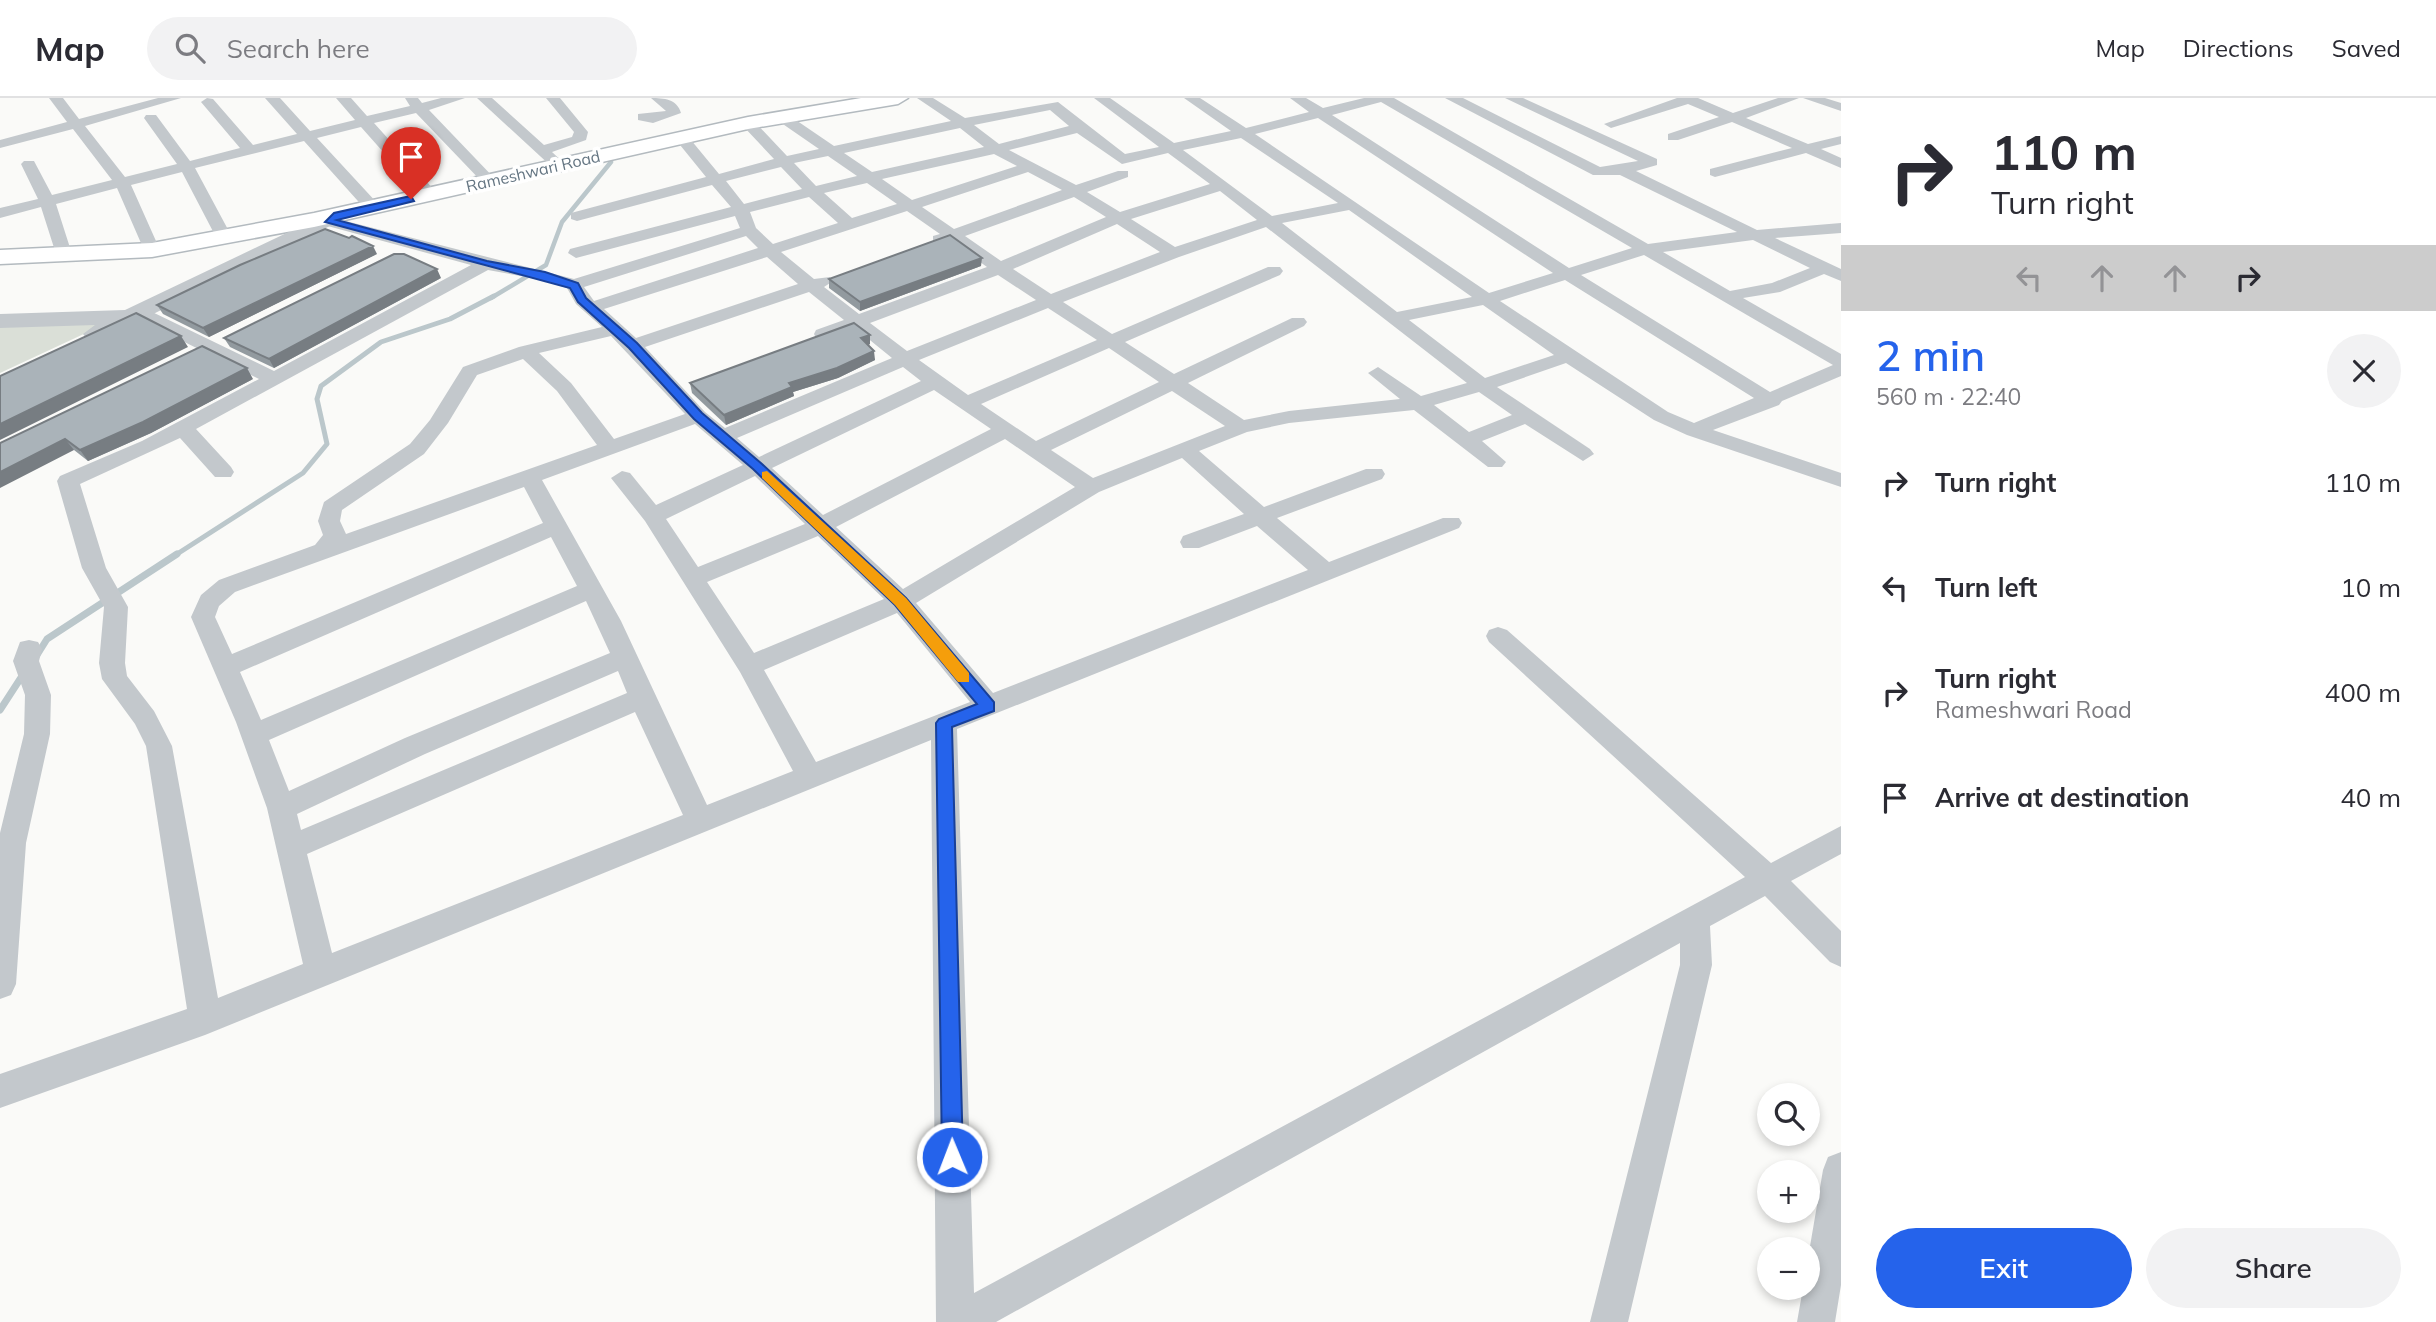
<!DOCTYPE html>
<meta charset="utf-8">
<style>
:root{--surface:#fff;--page:#f2f2f3;--text:#2b2b33;--muted:#7c7c81;--line:#e1e1e2;--accent:#2563eb}
body{margin:0;font-family:Mulish,sans-serif;background:var(--page);color:var(--text);height:100vh;display:flex;flex-direction:column;font-size:26px;white-space:nowrap}
*{box-sizing:border-box;margin:0}
p{font-size:23px;color:var(--muted)}
.icon{flex:none;width:38px;height:38px;fill:none;stroke:currentColor;stroke-width:2;stroke-linecap:round;stroke-linejoin:round}
.map{position:relative;flex:1;overflow:hidden}
.drawer{display:flex;flex-direction:column;background:var(--surface);width:595px}
.drawer>*{flex:none}
.guide{background:#fff;color:var(--text);overflow:hidden}
.fabs{position:absolute;left:1757px;top:985px;display:grid;gap:14px}
.fabs a{display:grid;place-items:center;width:63px;height:63px;border-radius:50%;background:var(--surface);box-shadow:0 4px 10px #0003;font-size:35px}
.pin{position:absolute;display:grid;place-items:center;width:60px;height:60px;color:#fff;margin:-72px -30px;border-radius:50% 50% 50% 0;rotate:-45deg;box-shadow:0 0 7px #0007}
.pin .icon{rotate:45deg}
.me{position:absolute;width:77px;margin:-38px;rotate:359deg;stroke-linejoin:round;filter:drop-shadow(0 0 5px #0008)}
.turn{display:flex;align-items:center;gap:24px;height:147px;padding:0 35px;font-size:32px}
.turn .icon{width:91px;height:91px;stroke-width:2.5}
.turn b{display:block;font-size:49px;line-height:60px}
.lanes{display:flex;align-items:center;height:66px;padding:0 35px;background:#0003;justify-content:center;gap:35px;direction:ltr}
.lanes .off{opacity:.35}
.round{display:grid;place-items:center;flex:none;width:74px;height:74px;border-radius:37px;background:var(--page)}
.summary{display:flex;align-items:center;justify-content:space-between;height:119px;padding:0 35px}
h1{font-size:42px;font-weight:600;line-height:52px;color:var(--accent)}
.action{display:flex;gap:14px;margin-top:auto;padding:14px 35px}
.action a{flex:1;height:80px;border-radius:42px;background:var(--accent);color:#fff;font-size:28px;font-weight:600;line-height:80px;text-align:center}
.action a+a{background:var(--page);color:var(--text)}
ul{padding:0;list-style:none}
li{display:flex;align-items:center;gap:21px;height:105px;padding:0 35px}
li div{flex:1}
li b{display:block;font-size:26px}
li em{font-style:normal}
header{display:flex;align-items:center;gap:42px;box-sizing:border-box;height:98px;padding:0 35px;background:var(--surface);border-bottom:2px solid var(--line)}
header strong{font-size:33px}
nav{display:flex;gap:38px;margin-inline-start:auto;font-size:24px}
.search{width:490px;height:63px;background:var(--page);display:flex;align-items:center;gap:18px;box-sizing:border-box;padding:0 24px;border-radius:38px;color:var(--muted);font-size:26px}
main{display:flex;flex:1;min-height:0}
.map>svg:first-child{display:block}
.green{fill:#dadfd7}
.lines{fill:none;stroke-linecap:round;stroke-linejoin:round}
.stream-far2{stroke:#bbc7cb;stroke-width:4.5}
.stream-far1{stroke:#bbc7cb;stroke-width:5}
.stream{stroke:#bbc7cb;stroke-width:7}
.secondary-casing{stroke:#b3babf;stroke-width:3}
.minor{fill:#c3c8cc;fill-rule:evenodd}
.tertiary{fill:#c3c8cc;fill-rule:evenodd}
.secondary{fill:#fff;fill-rule:evenodd}
.wall{fill:#929a9f}
.shaded-wall{fill:#777d82}
.building{fill:#aab3b9;stroke:#777d82;stroke-width:2}
.route{fill:#2563eb;stroke:#184099;stroke-width:2}
.slow{fill:#f59e0b}
.labels{text-anchor:middle;dominant-baseline:central;stroke-width:7;stroke-linejoin:round;paint-order:stroke}
.far-street-label{font-size:16px;fill:#657683;stroke:#fff}
</style>
<header>
<strong>Map</strong>
<div class="search"><svg class="icon" aria-label="search" viewBox="0 0 24 24"><circle cx="10" cy="10" r="6"/><path d="M15 15l6 6"/></svg>Search here</div>
<nav><a>Map</a><a>Directions</a><a>Saved</a></nav>
</header>
<main>
<div class="map">
<svg width="1841" height="1224" viewBox="0 0 1841 1224">
<rect width="100%" height="100%" fill="#fafaf8"/>
<!-- green -->
<path class="green" d="M116 221 0 275V226Z"/>
<g class="lines">
<!-- stream-far2 -->
<path class="stream-far2" d="M491 200 546 167 562 124 611 64"/>
<!-- stream-far1 -->
<path class="stream-far1" d="M174 458 303 375 327 346 317 301 321 288 381 244 450 221 494 198"/>
<!-- stream -->
<path class="stream" d="M37 557 47 541 177 456
M0 612 24 575"/>
<defs>
<path id="secondary" d="M861 0H908L898 6 748 31 314 129 152 159 0 166V152L152 145 314 115 748 19Z"/>
</defs>
<!-- secondary casing -->
<use href="#secondary" class="secondary-casing"/>
<!-- minor -->
<path class="minor" d="M49 0H63L79 21 158 0H181L85 28 125 79 177 66 144 20 146 17H156L190 63 240 50 201 4 207 0 213 1 253 47 297 36 265 0H280L310 33 355 22 336 0H351L367 18 410 8 405 0H418L422 5 441 0H465L429 12 497 83 489 88 484 86 416 15 374 25 436 94V100H424L361 29 317 40 378 106V112H366L304 43 195 70 232 139 230 143H218L182 74 131 87 160 152 158 156H146L144 152 117 90 56 106 72 156 64 161 56 156 41 109 0 120V110L38 101 21 66 24 63H34L52 97 112 82 73 31 0 50V42L67 24Z
M477 0H492L544 47 572 39 574 34 546 0H560L588 34 586 42 552 54 566 67 563 70H553Z
M651 0C664 0 677 1 681 15L653 25 638 22V16L666 13Z
M917 0H933L965 20 1058 4 1125 56 1159 49 1094 0H1110L1174 45 1231 33 1184 0H1200L1246 30 1309 14 1290 0H1306L1323 10 1364 0H1394L1648 146 1737 134 1620 77H1593L1445 0H1463L1600 69 1638 63 1505 0H1523L1657 61V67L1636 73 1757 132 1841 125V135L1775 140 1841 171V183L1824 176 1780 194 1743 200 1841 256V278L1782 303 1779 307 1713 332 1841 375V389L1687 337 1654 322 1566 265 1497 289 1590 351 1594 356 1583 363 1525 326 1482 343 1506 364 1502 369H1488L1414 312 1289 325 1247 334 1199 353 1264 409 1366 371H1382L1385 376 1382 381 1277 420 1329 464 1443 420H1459L1462 425 1459 430 957 631 974 1195 1745 779 1489 544 1486 538 1489 532 1498 529 1507 532 1771 765 1841 728V756L1791 783 1841 833V869L1830 864 1765 798 1710 828 1712 867 1628 1224H1590L1680 867V845L996 1224H936L931 642 205 937 0 1010V976L187 911 146 648 135 626 102 581 99 565 104 509 82 470 57 383 60 378 142 343 259 281 134 219 131 215 134 211H146L274 273 471 167 324 127V121L330 119 574 181 740 130 735 118 576 160 568 155 570 151 731 109 712 87 577 123 571 121V115L706 79 676 42V36H686L719 76 774 61 743 28V22H753L787 58 819 51 777 22V16H787L834 48 951 23ZM1381 4 1632 150 1569 170 1332 17ZM1050 12 1069 28 999 46 974 27ZM1318 20 1553 175 1489 195 1255 36ZM960 30 984 49 872 74 844 55ZM1077 35 1122 66 1168 55 1210 86 1120 114 1087 94 1128 79V73H1118L1076 87 1009 52ZM1241 40 1338 105 1272 118 1183 52ZM994 56 1017 68 912 102 882 81ZM828 58 857 78 816 88 794 65ZM781 69 802 91 744 106 726 83ZM1028 74 1062 92 954 131 922 109ZM867 85 897 106 852 120 824 95ZM1220 93 1257 122 1175 149 1131 121ZM809 99 838 125 773 146 756 130 750 114ZM1074 99 1106 119 1001 163 965 138ZM1349 112 1472 199 1397 214 1282 125ZM907 113 940 136 933 138V146L951 143 987 169 859 216 824 189 833 183 830 179 814 181 781 154ZM1117 126 1160 154 1051 196 1013 171ZM1266 129 1467 285 1421 298 1378 269 1368 275 1400 301 1289 313 1244 322 1188 285 1304 228 1307 224 1304 220H1292L1174 276 1125 244 1280 177 1283 173 1280 169H1268L1112 236 1063 204 1179 159ZM746 138 758 150 594 203 584 189ZM1753 142 1810 170 1772 185 1730 193 1663 154ZM1644 157 1833 267 1770 294 1581 177ZM767 159 798 186 636 240 604 211ZM488 172 537 181 567 190 576 206 602 229 519 249 463 269 430 322 410 346 324 404 318 423 323 437 315 447 219 482 201 497 191 519 236 624 267 710 303 866 218 900 172 648 154 613 127 578 125 565 128 509 106 470 80 386 180 340 215 379H231L234 374 231 369 196 331ZM998 177 1036 202 907 253 870 225ZM1565 182 1754 300 1694 325 1668 314 1500 203ZM809 194 844 222 816 232 814 236 816 240 823 242 855 230 892 260 725 330 705 314 645 249ZM1483 207 1554 257 1485 280 1409 222ZM1048 210 1097 242 968 297 919 262ZM611 238 685 316 614 341 571 285 539 255ZM1109 250 1159 284 1036 343 981 306ZM523 261 557 293 597 347 346 436 340 423 342 412 424 356 448 325 477 277ZM903 269 921 283 759 359 737 340ZM934 292 991 331 823 417 772 370ZM1172 293 1225 328 1093 380 1051 352ZM1479 294 1512 317 1469 334 1434 307ZM695 326 743 367 656 407 630 375 622 373 611 380 645 423 740 574 793 673 707 707 621 523 542 382ZM1005 341 1075 389 903 491 836 429ZM1182 360 1244 416 1183 438 1180 444 1183 450H1199L1257 428 1308 472 993 595 916 505 1099 394ZM755 378 805 426 698 469 666 421ZM524 389 543 425 232 556 215 519 219 508 235 494ZM818 438 884 501 754 555 707 484ZM551 439 577 488 261 622 240 574ZM586 503 610 555 405 640 289 693 269 642ZM897 515 970 604 816 664 764 572ZM618 573 627 595 301 732 297 716 425 656ZM635 614 683 717 332 855 307 756Z
M1677 0H1698L1733 15 1778 0H1799L1746 20 1808 46 1841 38V46L1821 51 1841 60V70L1806 55 1715 79 1710 77V71L1792 50 1732 24 1678 42H1668V36L1719 19 1688 6 1611 30 1604 26Z
M1803 0H1825L1841 5V13Z
M29 542 38 544 42 551 39 563 51 597 50 636 26 745 16 886 11 897 0 901V735L24 636 25 597 13 563 20 544Z
M1841 1054V1187L1835 1224H1797L1803 1190H1808V1160L1823 1072 1828 1059Z"/>
<!-- tertiary -->
<path class="tertiary" d="M337 111 347 117 344 121 103 241H87L83 236 95 227 0 230V216L125 212Z"/>
<!-- secondary -->
<use href="#secondary" class="secondary"/>
</g>
<!-- wall -->
<path class="wall" d="M377 156 209 239 163 216 157 207Z
M981 168 860 213 829 190V181Z
M441 180 274 270 230 249 224 240Z
M870 237V246L868 247 875 262 838 280 793 294 794 298 726 327 692 295 690 285Z
M253 281 151 335 88 363 74 352 0 345Z"/>
<!-- shaded-wall -->
<path class="shaded-wall" d="M373 148 377 156 209 239 203 230Z
M982 160 981 168 860 213V204Z
M437 171 441 180 274 270 269 261Z
M870 237V246L861 250V240Z
M181 238 188 249 0 342V326Z
M874 253 875 262 838 280 793 294 794 298 726 327 724 317 789 285Z
M247 270 253 281 151 335 88 363 80 352Z
M65 341 74 352 0 390V374Z"/>
<!-- building -->
<path class="building" d="M325 131 349 140 352 138 373 148 203 230 157 207 240 167Z
M950 137 982 160 860 204 829 181Z
M394 156H404L437 171 269 261 224 240Z
M136 215 181 238 0 326V278Z
M854 225 870 237 861 240 874 253 837 270 789 285 792 289 724 317 690 285Z
M202 248 247 270 143 324 80 352 65 341 0 374V345Z"/>
<!-- route -->
<path class="route" d="M411 98 414 103 337 122 487 163 545 174 578 185 586 200 637 245 702 315 762 366 906 500 994 604V613L952 629 963 1059 960 1067 952 1070 945 1067 942 1059 936 625 939 621 977 606 895 507 753 371 694 321 629 250 578 204 570 190 325 124 334 115Z"/>
<!-- slow -->
<path class="slow" d="M767 373 906 500 969 575V584H958L895 507 762 380V374Z"/>
<g class="labels">
<!-- far-street labels -->
<g class="far-street-label">
<text transform="translate(533 73) rotate(-13)">Rameshwari Road</text>
</g>
</g>
</svg>
<div class="fabs">
<a><svg class="icon" aria-label="search" viewBox="0 0 24 24"><circle cx="10" cy="10" r="6"/><path d="M15 15l6 6"/></svg></a>
<a>+</a>
<a>−</a>
</div>
<div class="pin" style="left:411px;top:101px;background:#d93025"><svg class="icon" aria-label="arrive" viewBox="0 0 24 24"><path d="M6 21V4h12l-3 4 3 4H6"/></svg></div>
<svg class="me" style="left:952px;top:1059px" viewBox="-20 -20 40 40"><circle r="17" fill="#2563eb" stroke="#fff" stroke-width="3"/><path d="M0-11L8 9 0 5-8 9z" fill="#fff"/></svg>
</div>
<section class="drawer">
<div class="guide">
<div class="turn"><svg class="icon" aria-label="right" viewBox="0 0 24 24"><path d="M7 20v-9h11M14 6l5 5-5 5"/></svg><div><b>110 m</b>Turn right</div></div>
<div class="lanes"><svg class="icon off" aria-label="left" viewBox="0 0 24 24"><path d="M17 20v-9H6M10 6l-5 5 5 5"/></svg><svg class="icon off" aria-label="ahead" viewBox="0 0 24 24"><path d="M12 20V5M6 11l6-6 6 6"/></svg><svg class="icon off" aria-label="ahead" viewBox="0 0 24 24"><path d="M12 20V5M6 11l6-6 6 6"/></svg><svg class="icon" aria-label="right" viewBox="0 0 24 24"><path d="M7 20v-9h11M14 6l5 5-5 5"/></svg></div>
</div>
<div class="summary"><div><h1>2 min</h1><p>560 m · 22:40</p></div><a class="round"><svg class="icon" aria-label="close" viewBox="0 0 24 24"><path d="M6 6l12 12M18 6L6 18"/></svg></a></div>
<ul>
<li><svg class="icon" aria-label="right" viewBox="0 0 24 24"><path d="M7 20v-9h11M14 6l5 5-5 5"/></svg><div><b>Turn right</b></div><em>110 m</em></li>
<li><svg class="icon" aria-label="left" viewBox="0 0 24 24"><path d="M17 20v-9H6M10 6l-5 5 5 5"/></svg><div><b>Turn left</b></div><em>10 m</em></li>
<li><svg class="icon" aria-label="right" viewBox="0 0 24 24"><path d="M7 20v-9h11M14 6l5 5-5 5"/></svg><div><b>Turn right</b><p>Rameshwari Road</p></div><em>400 m</em></li>
<li><svg class="icon" aria-label="arrive" viewBox="0 0 24 24"><path d="M6 21V4h12l-3 4 3 4H6"/></svg><div><b>Arrive at destination</b></div><em>40 m</em></li>
</ul>
<div class="action"><a>Exit</a><a>Share</a></div>
</section>
</main>
